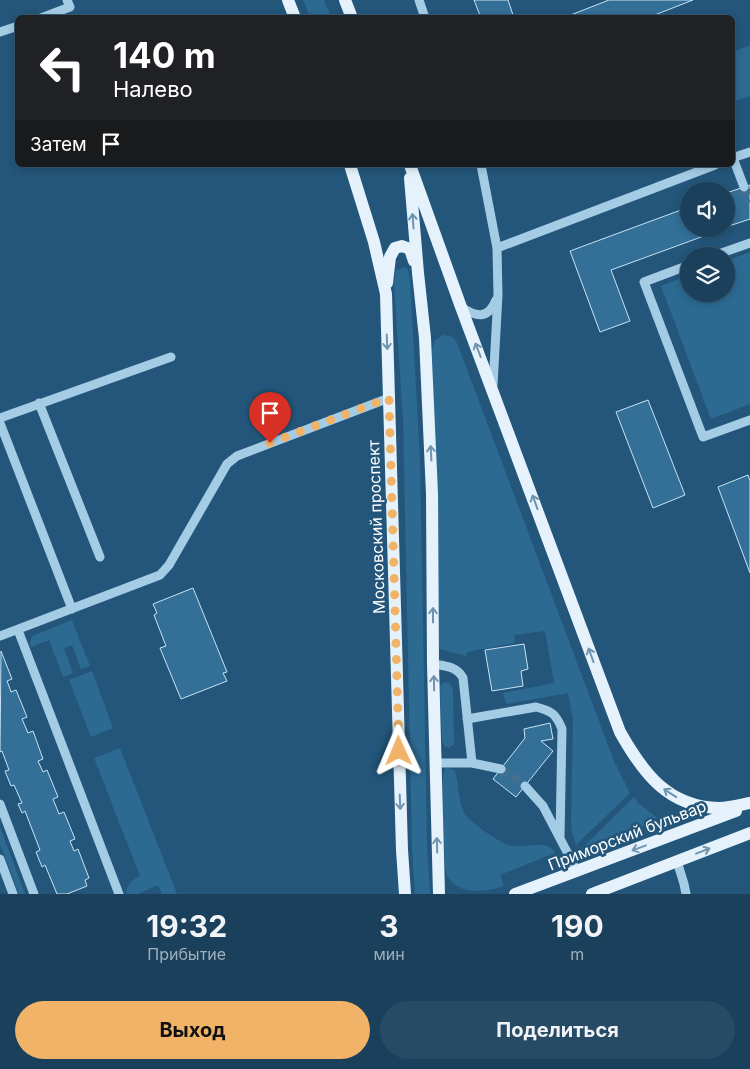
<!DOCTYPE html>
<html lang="ru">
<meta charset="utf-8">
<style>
:root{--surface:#1a405c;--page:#274b65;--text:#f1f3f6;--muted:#9fafbb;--line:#385972;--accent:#f0b368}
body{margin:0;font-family:Inter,sans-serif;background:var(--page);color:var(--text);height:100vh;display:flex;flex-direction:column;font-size:19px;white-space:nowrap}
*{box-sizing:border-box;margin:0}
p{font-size:16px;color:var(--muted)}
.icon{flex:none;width:28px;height:28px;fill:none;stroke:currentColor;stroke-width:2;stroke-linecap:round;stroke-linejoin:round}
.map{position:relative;height:894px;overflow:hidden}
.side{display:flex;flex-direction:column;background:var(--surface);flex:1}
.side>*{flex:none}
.banner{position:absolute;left:15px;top:15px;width:720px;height:152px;border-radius:8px;box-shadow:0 2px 8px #0003,0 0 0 1px var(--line);background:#202124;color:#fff;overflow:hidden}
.fabs{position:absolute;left:680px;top:182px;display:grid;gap:10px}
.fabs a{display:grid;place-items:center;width:55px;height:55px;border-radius:50%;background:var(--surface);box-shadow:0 2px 8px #0003,0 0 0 1px var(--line);font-size:25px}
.pin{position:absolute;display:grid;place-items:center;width:42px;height:42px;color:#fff;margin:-51px -21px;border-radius:50% 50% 50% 0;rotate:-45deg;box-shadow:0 0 5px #0007}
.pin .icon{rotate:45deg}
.me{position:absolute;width:55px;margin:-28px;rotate:359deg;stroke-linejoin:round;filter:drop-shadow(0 0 4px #0008)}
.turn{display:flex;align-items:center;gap:18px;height:105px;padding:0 15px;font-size:22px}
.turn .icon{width:65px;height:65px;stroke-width:2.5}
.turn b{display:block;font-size:35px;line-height:42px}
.then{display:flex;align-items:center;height:48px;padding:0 15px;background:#0003;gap:10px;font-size:19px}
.eta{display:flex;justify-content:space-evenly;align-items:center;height:85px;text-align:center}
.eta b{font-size:30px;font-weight:700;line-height:35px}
.primary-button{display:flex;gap:10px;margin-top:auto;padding:10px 15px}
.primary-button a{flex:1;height:58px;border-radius:30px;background:var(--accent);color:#111;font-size:20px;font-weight:700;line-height:58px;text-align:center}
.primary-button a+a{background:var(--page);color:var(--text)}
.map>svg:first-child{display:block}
.green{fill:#2d6a92}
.building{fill:#336f97;stroke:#c8e3f4}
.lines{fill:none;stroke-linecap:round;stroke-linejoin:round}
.minor-tunnel{stroke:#446f8e;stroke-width:9;stroke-dasharray:9 4.5;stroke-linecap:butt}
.minor{stroke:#a5cce5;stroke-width:9}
.major{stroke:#e5f2fc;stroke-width:12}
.oneway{stroke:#7194ae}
.route{stroke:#f0b368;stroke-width:9;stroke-dasharray:0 16.2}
.labels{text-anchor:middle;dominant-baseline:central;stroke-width:5;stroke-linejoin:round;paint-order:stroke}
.street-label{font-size:16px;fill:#fff;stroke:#23567a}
</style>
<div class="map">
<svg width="750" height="894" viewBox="0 0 750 894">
<rect width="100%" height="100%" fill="#23567a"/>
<!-- green -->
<path class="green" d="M303 0H324L331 17H310Z
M750 45V96L733 102V52Z
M750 252V404L711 419 661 286 689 275V294H726V261Z
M405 267 408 270 410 280 420 460 427 845 430 894H415L412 848 403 418 394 284 396 270Z
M443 335 453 337 457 343 614 761 630 793 576 845 572 833 571 824 573 719 568 693 506 704 503 693 554 683 545 631 514 635 515 643 467 652 466 656 439 649 432 351 434 341Z
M72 620 90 666 81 669 72 645 64 648 73 673 63 677 49 640 31 647 30 643 32 636Z
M92 671 113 728 91 737 69 680Z
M444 682 449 683 453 689 454 744 449 748 445 747 442 741 440 686Z
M120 748 177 894H162L158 885 138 894H126C127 884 132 880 140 876L94 758Z
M448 768 455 771C459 785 458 800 464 813 468 821 499 842 508 845 522 850 547 837 555 853L500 875 504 886C483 894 454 894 446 873 444 864 445 854 444 846 442 823 443 799 443 776L445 769Z
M634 797 639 804 655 816 657 819 655 821 585 851 580 850Z
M0 827 25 894H19L0 844Z"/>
<!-- building -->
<path class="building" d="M474 0H508L514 18H481Z
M609 0H693L647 18H563Z
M750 185V219L726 227V193Z
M689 207V229H723L611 270 630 321 600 332 570 251Z
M648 400 685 495 653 508 616 412Z
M748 475 750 481V573L718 487Z
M193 588 227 672 223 673 227 681 181 699 160 648 166 646 154 615 157 613 153 604Z
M524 644 528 669 521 671 523 686 492 691 485 650Z
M1 651 12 679 7 681 9 686 11 692 16 690 27 717 22 719 28 733 33 731 43 759 38 761 43 772 47 770 58 797 53 799 59 814 64 812 75 839 70 841 74 851 78 849 89 878 85 880 87 886 67 894H57L45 865 42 867 36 852 40 850 25 811 22 813 18 804 22 803 14 785 11 786 5 771 9 770 2 751 0 752Z
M550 723 553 739 541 741 553 751 516 797 493 779 525 738 524 729Z"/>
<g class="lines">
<!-- minor-tunnel -->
<path class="minor-tunnel" d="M744 187 750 202
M501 769 511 775 525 786"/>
<!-- minor -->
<path class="minor" d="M419 0 425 18
M41 18 70 7 67 0
M0 32 18 26
M732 158 750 152
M733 158 744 187
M481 165 497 248 498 295 493 385
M497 248 715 165
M713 256 750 243
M689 265 644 282 703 437 750 420
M461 307C476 317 488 320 496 300
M39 403 100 557
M0 418 171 357
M0 423 72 609
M18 630 119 894
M0 636 160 575 169 565 227 464 237 456 389 398
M433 664C445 666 457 666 463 678L472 763
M467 719 536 707C552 711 556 714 562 729L560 837
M435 763H472L501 769
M525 786 543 806 577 871
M0 804 34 894
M0 859 13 894
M677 861 684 884 686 894"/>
<!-- major -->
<path class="major" d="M288 0 295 18
M345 0 352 18
M350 165 374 242 386 294 402 850 405 894
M410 165 461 307 620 732C643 773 668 807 719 808 729 808 740 805 750 803
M410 178 418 273 425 338 432 494 433 664 439 894
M387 283 390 257 395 248 402 246 410 249 414 261
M515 894 736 811
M592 894 750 833"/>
</g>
<!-- one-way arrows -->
<defs><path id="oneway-shaft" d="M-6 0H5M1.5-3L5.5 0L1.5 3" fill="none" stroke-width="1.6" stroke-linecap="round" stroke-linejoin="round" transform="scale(1.25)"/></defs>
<g class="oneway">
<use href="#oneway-shaft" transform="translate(413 221) rotate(-94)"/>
<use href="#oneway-shaft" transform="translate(387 342) rotate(88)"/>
<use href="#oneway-shaft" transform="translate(478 350) rotate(-111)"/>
<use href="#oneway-shaft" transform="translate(431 453) rotate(-93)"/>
<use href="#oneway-shaft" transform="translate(535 502) rotate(-110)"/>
<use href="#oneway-shaft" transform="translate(433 615) rotate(-90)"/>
<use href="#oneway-shaft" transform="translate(591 655) rotate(-110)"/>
<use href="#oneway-shaft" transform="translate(434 683) rotate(-91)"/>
<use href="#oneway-shaft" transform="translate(670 793) rotate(-147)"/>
<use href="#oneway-shaft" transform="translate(400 802) rotate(88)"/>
<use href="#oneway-shaft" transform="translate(437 845) rotate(-92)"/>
<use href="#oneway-shaft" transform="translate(639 848) rotate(160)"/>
<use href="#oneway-shaft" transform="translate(703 851) rotate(-21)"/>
</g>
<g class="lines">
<!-- route -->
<path class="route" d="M270 443 389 398 399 751"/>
</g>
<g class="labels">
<!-- street labels -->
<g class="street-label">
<text transform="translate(376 527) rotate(-92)">Московский проспект</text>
<text transform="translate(627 835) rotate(-21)">Приморский бульвар</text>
</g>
</g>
</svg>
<div class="fabs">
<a><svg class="icon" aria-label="sound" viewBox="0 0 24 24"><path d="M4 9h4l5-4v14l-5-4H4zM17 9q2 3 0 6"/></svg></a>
<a><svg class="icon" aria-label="layers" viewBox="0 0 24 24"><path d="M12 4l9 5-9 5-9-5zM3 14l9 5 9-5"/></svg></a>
</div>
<div class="pin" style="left:270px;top:443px;background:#d93025"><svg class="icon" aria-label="arrive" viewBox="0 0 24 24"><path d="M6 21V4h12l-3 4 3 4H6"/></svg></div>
<svg class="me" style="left:399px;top:751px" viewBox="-20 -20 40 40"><path d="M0-17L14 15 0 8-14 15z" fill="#f0b368" stroke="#fff" stroke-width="4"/></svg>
<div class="banner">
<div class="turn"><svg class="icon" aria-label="left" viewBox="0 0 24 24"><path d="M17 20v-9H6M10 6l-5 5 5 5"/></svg><div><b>140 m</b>Налево</div></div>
<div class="then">Затем<svg class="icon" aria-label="arrive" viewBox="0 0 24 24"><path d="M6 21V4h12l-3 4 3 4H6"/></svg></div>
</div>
</div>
<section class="side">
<div class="eta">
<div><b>19:32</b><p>Прибытие</p></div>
<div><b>3</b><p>мин</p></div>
<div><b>190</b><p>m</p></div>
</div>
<div class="primary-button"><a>Выход</a><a>Поделиться</a></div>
</section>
